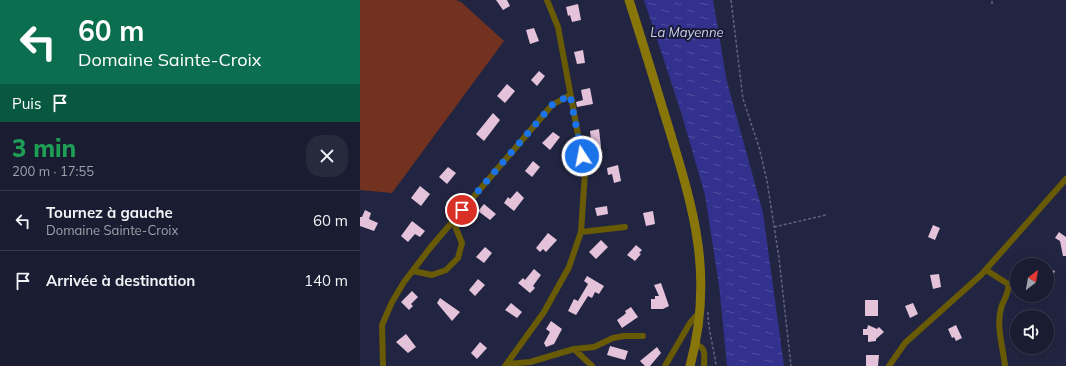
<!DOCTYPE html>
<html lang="fr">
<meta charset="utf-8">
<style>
:root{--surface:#1a1c31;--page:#27293d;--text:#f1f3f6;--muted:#9fa1ab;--line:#383a4d}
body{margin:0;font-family:Mulish,sans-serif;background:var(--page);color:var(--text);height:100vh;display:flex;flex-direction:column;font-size:15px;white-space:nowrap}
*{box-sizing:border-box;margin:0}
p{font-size:13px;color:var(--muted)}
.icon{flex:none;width:22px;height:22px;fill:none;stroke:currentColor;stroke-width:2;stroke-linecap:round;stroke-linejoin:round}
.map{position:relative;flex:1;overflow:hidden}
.sheet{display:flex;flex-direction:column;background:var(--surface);width:360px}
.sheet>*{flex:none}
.hud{background:#0b6e4f;color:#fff;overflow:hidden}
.needle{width:26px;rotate:31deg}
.buttons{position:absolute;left:650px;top:258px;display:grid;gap:8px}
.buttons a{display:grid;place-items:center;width:44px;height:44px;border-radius:50%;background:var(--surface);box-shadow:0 4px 16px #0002,0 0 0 1px var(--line);font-size:20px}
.pin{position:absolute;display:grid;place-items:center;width:34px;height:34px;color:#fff;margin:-17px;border:2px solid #fff;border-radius:50%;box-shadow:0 1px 4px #0007}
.me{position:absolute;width:44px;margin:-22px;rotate:349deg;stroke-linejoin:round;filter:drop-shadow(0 0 3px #0008)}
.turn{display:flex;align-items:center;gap:14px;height:84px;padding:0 12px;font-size:18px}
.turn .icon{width:52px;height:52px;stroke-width:2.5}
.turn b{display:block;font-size:28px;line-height:34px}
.then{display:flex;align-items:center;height:38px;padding:0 12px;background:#0003;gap:8px;font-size:15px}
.round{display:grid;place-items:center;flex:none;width:42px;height:42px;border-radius:16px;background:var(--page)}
.head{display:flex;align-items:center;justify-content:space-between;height:68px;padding:0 12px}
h1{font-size:24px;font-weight:800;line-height:30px;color:#1e9e55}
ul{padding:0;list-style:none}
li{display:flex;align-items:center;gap:12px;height:60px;padding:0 12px;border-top:1px solid var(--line)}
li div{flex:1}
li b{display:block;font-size:15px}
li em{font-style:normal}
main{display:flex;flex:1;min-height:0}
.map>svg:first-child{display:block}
.green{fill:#72321f}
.water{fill:url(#water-ripples)}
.building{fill:#e4c2da}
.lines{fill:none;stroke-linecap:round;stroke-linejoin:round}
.path{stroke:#61647d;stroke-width:1.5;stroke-dasharray:3 2;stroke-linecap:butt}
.minor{stroke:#695a06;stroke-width:6}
.secondary{stroke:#89760b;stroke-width:9}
.route{stroke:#1a73e8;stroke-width:7;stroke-dasharray:0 12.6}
.labels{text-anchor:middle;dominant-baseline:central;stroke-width:4;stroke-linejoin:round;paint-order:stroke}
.water-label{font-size:13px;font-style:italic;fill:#cdd2ec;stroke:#191b36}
</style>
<main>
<section class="sheet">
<div class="hud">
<div class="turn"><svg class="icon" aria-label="left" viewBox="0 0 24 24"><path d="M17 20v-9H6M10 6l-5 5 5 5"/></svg><div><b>60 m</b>Domaine Sainte-Croix</div></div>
<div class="then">Puis<svg class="icon" aria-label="arrive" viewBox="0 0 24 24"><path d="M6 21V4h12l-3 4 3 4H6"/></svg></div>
</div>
<div class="head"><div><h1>3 min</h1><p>200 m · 17:55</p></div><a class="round"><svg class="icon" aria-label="close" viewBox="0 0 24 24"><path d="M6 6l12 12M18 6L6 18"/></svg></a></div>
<ul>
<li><svg class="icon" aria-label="left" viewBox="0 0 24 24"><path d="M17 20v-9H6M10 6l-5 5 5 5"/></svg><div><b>Tournez à gauche</b><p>Domaine Sainte-Croix</p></div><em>60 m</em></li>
<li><svg class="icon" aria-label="arrive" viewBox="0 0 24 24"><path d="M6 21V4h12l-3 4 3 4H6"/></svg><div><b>Arrivée à destination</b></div><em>140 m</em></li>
</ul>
</section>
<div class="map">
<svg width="706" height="366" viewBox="0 0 706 366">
<defs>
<pattern id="water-ripples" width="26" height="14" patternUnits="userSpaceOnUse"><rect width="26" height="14" fill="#32318e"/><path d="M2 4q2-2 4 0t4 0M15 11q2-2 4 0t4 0" fill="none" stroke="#504f9f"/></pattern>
</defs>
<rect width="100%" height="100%" fill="#222541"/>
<!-- green -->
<path class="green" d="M0 0H96L101 2 144 41 32 193 0 190Z"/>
<!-- water -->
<path class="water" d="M284 0H353L367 82 403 213 424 366H367L359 285 345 195 321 112Z"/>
<!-- building -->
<path class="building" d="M136 0H147L150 6 143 10Z
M218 4 221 20 212 22 210 15 208 16 206 7Z
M174 28 179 41 170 44 166 30Z
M223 50 225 63 217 64 214 52Z
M179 71 185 76 177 86 171 80Z
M147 84 155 91 145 103 137 96Z
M230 88 233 104 217 107 216 102 223 100 221 90Z
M133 113 140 120 124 141 116 134Z
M239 129 241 147 232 149 230 140 231 139 230 131Z
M193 132 200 137 190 150 182 143Z
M173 161 180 167 172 177 165 171Z
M258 165 261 181 254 183 252 174 248 175 247 168Z
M88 167 96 173 87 184 79 177Z
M60 186 70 194 61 206 51 198Z
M157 191 164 198 154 211 144 203 148 197 150 199Z
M124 204 136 214 130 220 118 211Z
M247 206 248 214 237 216 235 208Z
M5 210 11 213 9 219 18 223 14 231 0 226V217H2Z
M293 211 295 224 286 226 283 213Z
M52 221 65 231 60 237 55 234 48 242 41 236Z
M573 225 580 228 575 240 568 237Z
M699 232 706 237V256H703L700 241 695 238Z
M188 233 197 240 186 252 183 249 180 252 176 248Z
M241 240 248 247 236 259 229 252Z
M276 245 282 250 279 253 281 254 275 261 267 255Z
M125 247 132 253 124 263 116 257Z
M174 269 181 275 173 286 175 288 170 293 158 283 163 278 165 280Z
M689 269 695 271 691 279 695 280 687 296V273Z
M579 274 581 287 573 289 570 275Z
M227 276 244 286 239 294 235 292 232 298 228 296 216 315 208 311 214 299 218 301 228 284 224 281Z
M118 279 125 285 115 296 109 290Z
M301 283 309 306 303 309H291V299H295V296H299L294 285Z
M52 291 58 297 51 304 53 306 49 310 41 302Z
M80 298 100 312 92 321 77 303Z
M505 300H518V316H505Z
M151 303 162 312 157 318 145 310Z
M553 303 558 314 550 318 545 306Z
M271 307 278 317 262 328 257 320 264 315 266 313 265 311Z
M191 321 202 329 194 344 186 347 184 343 190 332 186 329Z
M508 325 517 329 519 327 524 332 516 339V341L508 342V335H503V329H507Z
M596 325 602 338 596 341 594 337 592 338 588 329Z
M46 334 56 347 48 353 36 342Z
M120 342 127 348 117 359 111 353Z
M250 346 268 351 265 360 247 355Z
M297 347 301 353 290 366H285L280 361Z
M506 355H519L518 366H506Z"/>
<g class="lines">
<!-- path -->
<path class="path" d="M371 0 383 99 399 147 407 181 419 258 431 366
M632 4V0
M414 227 466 215
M348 312C348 330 354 348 356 366"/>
<!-- minor -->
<path class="minor" d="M221 232 265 227
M626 270 648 284C650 293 643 300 641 308 636 327 643 347 645 366
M53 271 72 275 86 270 98 258 102 243 93 221
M336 345C347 347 344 357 344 366
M214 349 232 366
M147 364 170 362 214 349 234 347 253 338 264 336H283
M23 366 22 325 32 302 44 282 70 248 192 105 210 95
M145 366 184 312 209 267 221 232 225 172 198 27 187 0
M305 366 330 323 335 317 340 315
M529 366 545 343 621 275 706 179"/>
<!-- secondary -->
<path class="secondary" d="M269 0C282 40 294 80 306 119 333 207 355 274 330 366"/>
</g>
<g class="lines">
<!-- route -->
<path class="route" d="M102 210 192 105 210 95 222 156"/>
</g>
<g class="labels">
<!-- water labels -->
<g class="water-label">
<text x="327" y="32">La Mayenne</text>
</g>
</g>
</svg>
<div class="buttons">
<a><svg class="needle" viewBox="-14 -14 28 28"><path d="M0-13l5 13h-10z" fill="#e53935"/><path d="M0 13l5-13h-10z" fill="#9fa1ab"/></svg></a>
<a><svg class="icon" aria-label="sound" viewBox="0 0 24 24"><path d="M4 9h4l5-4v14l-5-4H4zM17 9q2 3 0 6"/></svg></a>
</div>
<div class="pin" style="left:102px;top:210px;background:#d93025"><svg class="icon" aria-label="arrive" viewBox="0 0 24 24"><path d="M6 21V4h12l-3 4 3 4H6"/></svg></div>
<svg class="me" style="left:222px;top:156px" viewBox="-20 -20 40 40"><circle r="17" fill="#1a73e8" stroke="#fff" stroke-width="3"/><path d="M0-11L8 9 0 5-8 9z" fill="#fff"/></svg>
</div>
</main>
